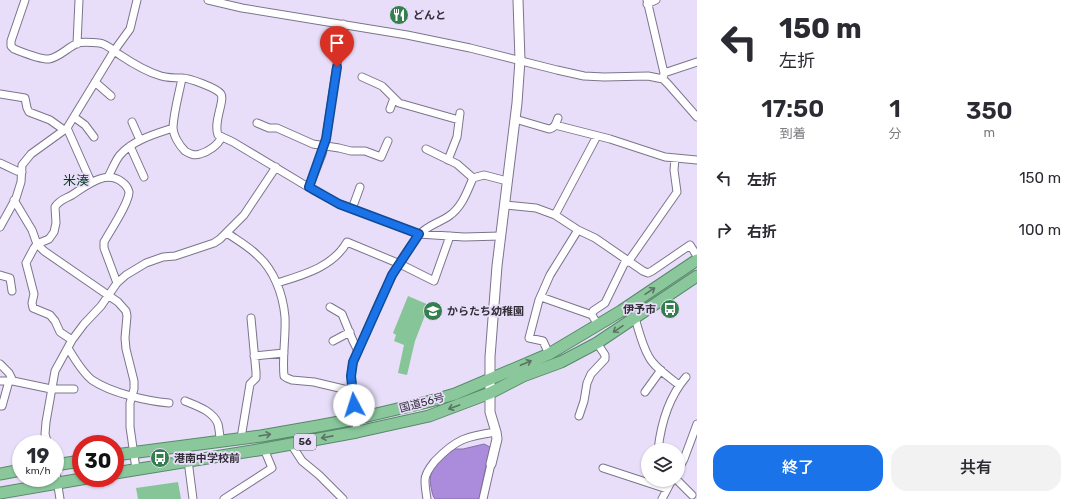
<!DOCTYPE html>
<html lang="ja">
<meta charset="utf-8">
<style>
:root{--surface:#fff;--page:#f2f2f3;--text:#2b2b33;--muted:#7c7c81;--accent:#1a73e8}
body{margin:0;font-family:Rubik,"Noto Sans JP",sans-serif;background:var(--page);color:var(--text);height:100vh;display:flex;flex-direction:column;font-size:15px;white-space:nowrap}
*{box-sizing:border-box;margin:0}
p{font-size:13px;color:var(--muted)}
.icon{flex:none;width:22px;height:22px;fill:none;stroke:currentColor;stroke-width:2;stroke-linecap:round;stroke-linejoin:round}
.map{position:relative;flex:1;overflow:hidden}
.side{display:flex;flex-direction:column;background:var(--surface);width:380px}
.side>*{flex:none}
.guide{background:#fff;color:var(--text);overflow:hidden}
.controls{position:absolute;left:641px;top:443px;display:grid;gap:8px}
.controls a{display:grid;place-items:center;width:44px;height:44px;border-radius:50%;background:var(--surface);box-shadow:0 1px 3px #0004;font-size:20px}
.speed{position:absolute;left:12px;top:435px;display:flex;gap:8px;font-size:20px;font-weight:700;text-align:center}
.speed>*{display:grid;place-content:center;width:52px;height:52px;border-radius:50%;background:var(--surface);box-shadow:0 1px 3px #0004;line-height:1}
.speed small{font-size:10px;font-weight:400}
.speed .limit{border:6px solid #d22;background:#fff;color:#111}
.pin{position:absolute;display:grid;place-items:center;width:34px;height:34px;color:#fff;margin:-41px -17px;border-radius:50% 50% 50% 0;rotate:-45deg;box-shadow:0 0 4px #0007}
.pin .icon{rotate:45deg}
.me{position:absolute;width:44px;margin:-22px;rotate:355deg;stroke-linejoin:round;filter:drop-shadow(0 0 3px #0008)}
.turn{display:flex;align-items:center;gap:14px;height:84px;padding:0 16px;font-size:18px}
.turn .icon{width:52px;height:52px;stroke-width:2.5}
.turn b{display:block;font-size:28px;line-height:34px}
.eta{display:flex;justify-content:space-evenly;align-items:center;height:68px;text-align:center}
.eta b{font-size:24px;font-weight:600;line-height:28px}
.button{display:flex;gap:8px;margin-top:auto;padding:8px 16px}
.button a{flex:1;height:46px;border-radius:16px;background:var(--accent);color:#fff;font-size:16px;font-weight:600;line-height:46px;text-align:center}
.button a+a{background:var(--page);color:var(--text)}
ul{padding:0;list-style:none}
li{display:flex;align-items:center;gap:12px;height:52px;padding:0 16px}
li div{flex:1}
li b{display:block;font-size:15px}
li em{font-style:normal}
main{display:flex;flex:1;min-height:0}
.map>svg:first-child{display:block}
.green{fill:#86c597}
.water{fill:#ab8bdb;stroke:#876faa}
.lines{fill:none;stroke-linecap:round;stroke-linejoin:round}
.minor-casing{stroke:#7d748c;stroke-width:9}
.tertiary-casing{stroke:#7d748c;stroke-width:11}
.trunk-casing{stroke:#588969;stroke-width:13}
.minor{stroke:#fff;stroke-width:7}
.tertiary{stroke:#fff;stroke-width:9}
.trunk{stroke:#8ac89c;stroke-width:11}
.oneway{stroke:#5a7365}
.route-casing{stroke:#114b97;stroke-width:10}
.route{stroke:#1a73e8;stroke-width:7}
.labels{text-anchor:middle;dominant-baseline:central;stroke-width:3.5;stroke-linejoin:round;paint-order:stroke}
.shield{fill:#e8def9;stroke:#696372;stroke-width:1}
.shield-label{font-size:10px;font-weight:bold;fill:#322e38}
.poi-label{font-size:11px;font-weight:bold;fill:#322e38;stroke:#e8def9;text-anchor:start}
.street-label{font-size:11px;fill:#322e38;stroke:#e8def9}
.quarter-label{font-size:13px;fill:#023c1b;stroke:#e8def9}
</style>
<main>
<div class="map">
<svg width="697" height="499" viewBox="0 0 697 499">
<rect width="100%" height="100%" fill="#e8def9"/>
<!-- green -->
<path class="green" d="M408 296 429 305 415 341 407 375 398 373 404 345 394 341 396 335 393 333Z
M178 482 181 499H138L136 488Z"/>
<!-- water -->
<path class="water" d="M484 444 490 447 479 499H435C432 495 432 491 431 487 427 469 440 461 451 449H463Z"/>
<g class="lines">
<defs>
<path id="minor" d="M25 0 11 41V46L14 49C22 52 41 60 49 59 60 57 68 47 78 43 84 41 93 43 99 43 108 44 113 51 120 55 132 63 147 72 161 76 168 78 174 78 182 78 189 78 217 88 221 94 225 101 213 122 218 135L233 142 313 190 339 204 419 234 464 237 501 236
M208 0 242 8 407 35 470 48 557 70 584 76 604 77 648 76 663 79 668 84 697 117
M647 0 664 73 663 79
M647 4 656 0
M77 44 79 0
M664 73 697 62
M362 77 382 86 399 103 459 120
M182 78C179 94 174 111 173 127 173 135 179 145 185 151 190 154 194 156 200 154 208 152 218 145 221 138
M95 82 111 96
M0 94 25 98 27 108 29 112 50 120 64 130
M390 109 394 98
M74 117 85 125 94 137
M515 119 549 129C555 128 556 123 558 118
M132 122 140 140
M257 123 269 128H277L313 144 339 148 351 151H365L381 157 388 141
M555 125 610 139 665 157 697 160
M67 128 91 182
M130 146 144 177
M426 149 457 164 473 178
M448 160 457 137 460 113
M0 163 17 171 22 172
M108 177C112 170 115 161 120 155 133 140 155 134 173 128
M309 187 322 154 326 139 343 24
M14 200 32 230 37 244 44 251 118 302 126 311 127 316 125 338 126 349 134 381V389L130 403V427L136 469
M505 205 536 208 555 215 578 230 595 238 643 271 648 273 652 271 690 245 697 256
M352 209 360 187
M555 215 597 136
M0 227 16 198 21 182 22 165 31 154 67 128 114 51 130 29 137 0
M227 233C237 240 248 246 257 255 274 270 283 294 285 317 286 337 282 356 284 376L287 378 292 380 314 382 352 391
M628 262 677 192 674 170 675 158
M0 275 10 278 12 291
M277 283C303 275 333 267 347 242L400 264 434 281 450 236
M541 297 592 315 598 325
M330 307 342 314 353 341 358 351
M592 315 593 311 605 303 626 260
M635 318C639 331 642 345 649 357 655 368 669 377 679 385
M72 340 60 332 55 321 50 315 33 308 32 303 34 294 26 263 34 248 37 244 49 239 54 232 56 223 55 207C59 200 65 199 72 195 86 186 106 169 122 182 125 184 128 188 129 192 129 203 110 231 104 242V248L117 283
M333 341 350 332
M68 348C74 358 82 372 92 380 111 393 147 401 169 403
M549 354 543 341 529 338 539 300 550 275 578 230
M254 356 284 353
M0 364 9 373 13 381
M0 381H13L51 389H74
M645 392 661 370
M185 401C197 406 213 411 218 424 219 429 220 435 220 440
M0 406H2L9 381
M579 416 584 401 587 383 591 374 605 359V355L597 343
M357 432 351 376 353 362C372 320 389 272 418 236 427 225 439 223 449 216 462 207 467 192 473 178L484 175 507 181
M241 438 250 384 256 378V372L251 318
M48 444 45 434 46 422 55 371 72 340 84 324 101 306 117 283 126 275 146 263 163 257 175 256 214 243 220 239 244 215 276 167
M291 444 302 461 319 475 343 499
M186 445 193 499
M658 450C661 423 668 398 686 377
M55 467 60 499
M603 468 667 489
M678 470 684 459 697 424
M677 480 692 495
M224 499 272 468 264 449
M427 499C426 493 425 486 425 480 425 473 431 466 435 461 456 439 467 436 496 432
M483 499 491 464
M662 499 672 480"/>
<path id="tertiary" d="M491 464 497 439 496 432 490 412V357L497 266 517 103 520 60 518 0"/>
<path id="trunk" d="M115 455 261 436 318 426 355 419 427 402 455 394 549 354 621 311 697 260
M55 465 81 461
M115 473 264 449 357 432 429 416 490 393 523 376 561 362 597 343 697 276
M0 474 21 470
M0 493 87 478"/>
</defs>
<!-- minor casing -->
<use href="#minor" class="minor-casing"/>
<!-- tertiary casing -->
<use href="#tertiary" class="tertiary-casing"/>
<!-- trunk casing -->
<use href="#trunk" class="trunk-casing"/>
<!-- minor -->
<use href="#minor" class="minor"/>
<!-- tertiary -->
<use href="#tertiary" class="tertiary"/>
<!-- trunk -->
<use href="#trunk" class="trunk"/>
</g>
<!-- one-way arrows -->
<defs><path id="oneway-shaft" d="M-6 0H5M1.5-3L5.5 0L1.5 3" fill="none" stroke-width="1.6" stroke-linecap="round" stroke-linejoin="round"/></defs>
<g class="oneway">
<use href="#oneway-shaft" transform="translate(650 291) rotate(-34)"/>
<use href="#oneway-shaft" transform="translate(618 329) rotate(146)"/>
<use href="#oneway-shaft" transform="translate(526 363) rotate(-23)"/>
<use href="#oneway-shaft" transform="translate(454 407) rotate(160)"/>
<use href="#oneway-shaft" transform="translate(265 435) rotate(-9)"/>
<use href="#oneway-shaft" transform="translate(327 437) rotate(169)"/>
</g>
<g class="lines">
<defs>
<path id="route" d="M337 67 326 139 309 187 339 204 419 234 392 275 353 362 351 376 354 405"/>
</defs>
<!-- route casing -->
<use href="#route" class="route-casing"/>
<!-- route -->
<use href="#route" class="route"/>
</g>
<!-- icons -->
<defs>
<symbol id="restaurant-disc" viewBox="-11 -11 22 22"><circle r="9.5" fill="#347f4d" stroke="#e8def9"/><path d="M-5-6h1v4h1v-4h1v4h1v-4h1v5L-1.5 .5V6h-2V.5L-5-1ZM5-6V6H3V1.5H1.5Q1.5-4 5-6Z" fill="#fff"/></symbol>
<symbol id="bus-disc" viewBox="-11 -11 22 22"><circle r="9.5" fill="#347f4d" stroke="#e8def9"/><path d="M-5-6H5V4H4V6H2V4H-2V6H-4V4H-5ZM-3.5-4V0h7V-4ZM-3.5 1.2v1.5H-2V1.2ZM2 1.2v1.5H3.5V1.2Z" fill="#fff"/></symbol>
<symbol id="school-disc" viewBox="-11 -11 22 22"><circle r="9.5" fill="#347f4d" stroke="#e8def9"/><path d="M0-5L7-2L0 1L-7-2ZM-4 1L0 2.5L4 1V4Q0 6-4 4Z" fill="#fff"/></symbol>
</defs>
<g fill-rule="evenodd">
<use href="#restaurant-disc" x="388" y="4" width="22" height="22"/>
<use href="#bus-disc" x="659" y="298" width="22" height="22"/>
<use href="#school-disc" x="422" y="300" width="22" height="22"/>
<use href="#bus-disc" x="149" y="447" width="22" height="22"/>
</g>
<g class="labels">
<!-- shield labels -->
<rect class="shield" x="294" y="434" width="22" height="16" rx="3"/>
<g class="shield-label">
<text x="305" y="442">56</text>
</g>
<!-- poi labels -->
<g class="poi-label">
<text x="413" y="15">どんと</text>
<text x="656" y="309" text-anchor="end">伊予市</text>
<text x="447" y="311">からたち幼稚園</text>
<text x="174" y="458">港南中学校前</text>
</g>
<!-- street labels -->
<g class="street-label">
<text transform="translate(422 403) rotate(-15)">国道56号</text>
</g>
<!-- quarter labels -->
<g class="quarter-label">
<text x="76" y="180">米湊</text>
</g>
</g>
</svg>
<div class="controls">
<a><svg class="icon" aria-label="layers" viewBox="0 0 24 24"><path d="M12 4l9 5-9 5-9-5zM3 14l9 5 9-5"/></svg></a>
</div>
<div class="speed"><div>19<small>km/h</small></div><div class="limit">30</div></div>
<div class="pin" style="left:337px;top:67px;background:#d93025"><svg class="icon" aria-label="arrive" viewBox="0 0 24 24"><path d="M6 21V4h12l-3 4 3 4H6"/></svg></div>
<svg class="me" style="left:354px;top:405px" viewBox="-20 -20 40 40"><circle r="19" fill="#fff"/><path d="M0-13L10 11 0 6-10 11z" fill="#1a73e8"/></svg>
</div>
<section class="side">
<div class="guide">
<div class="turn"><svg class="icon" aria-label="left" viewBox="0 0 24 24"><path d="M17 20v-9H6M10 6l-5 5 5 5"/></svg><div><b>150 m</b>左折</div></div>
</div>
<div class="eta">
<div><b>17:50</b><p>到着</p></div>
<div><b>1</b><p>分</p></div>
<div><b>350</b><p>m</p></div>
</div>
<ul>
<li><svg class="icon" aria-label="left" viewBox="0 0 24 24"><path d="M17 20v-9H6M10 6l-5 5 5 5"/></svg><div><b>左折</b></div><em>150 m</em></li>
<li><svg class="icon" aria-label="right" viewBox="0 0 24 24"><path d="M7 20v-9h11M14 6l5 5-5 5"/></svg><div><b>右折</b></div><em>100 m</em></li>
</ul>
<div class="button"><a>終了</a><a>共有</a></div>
</section>
</main>
